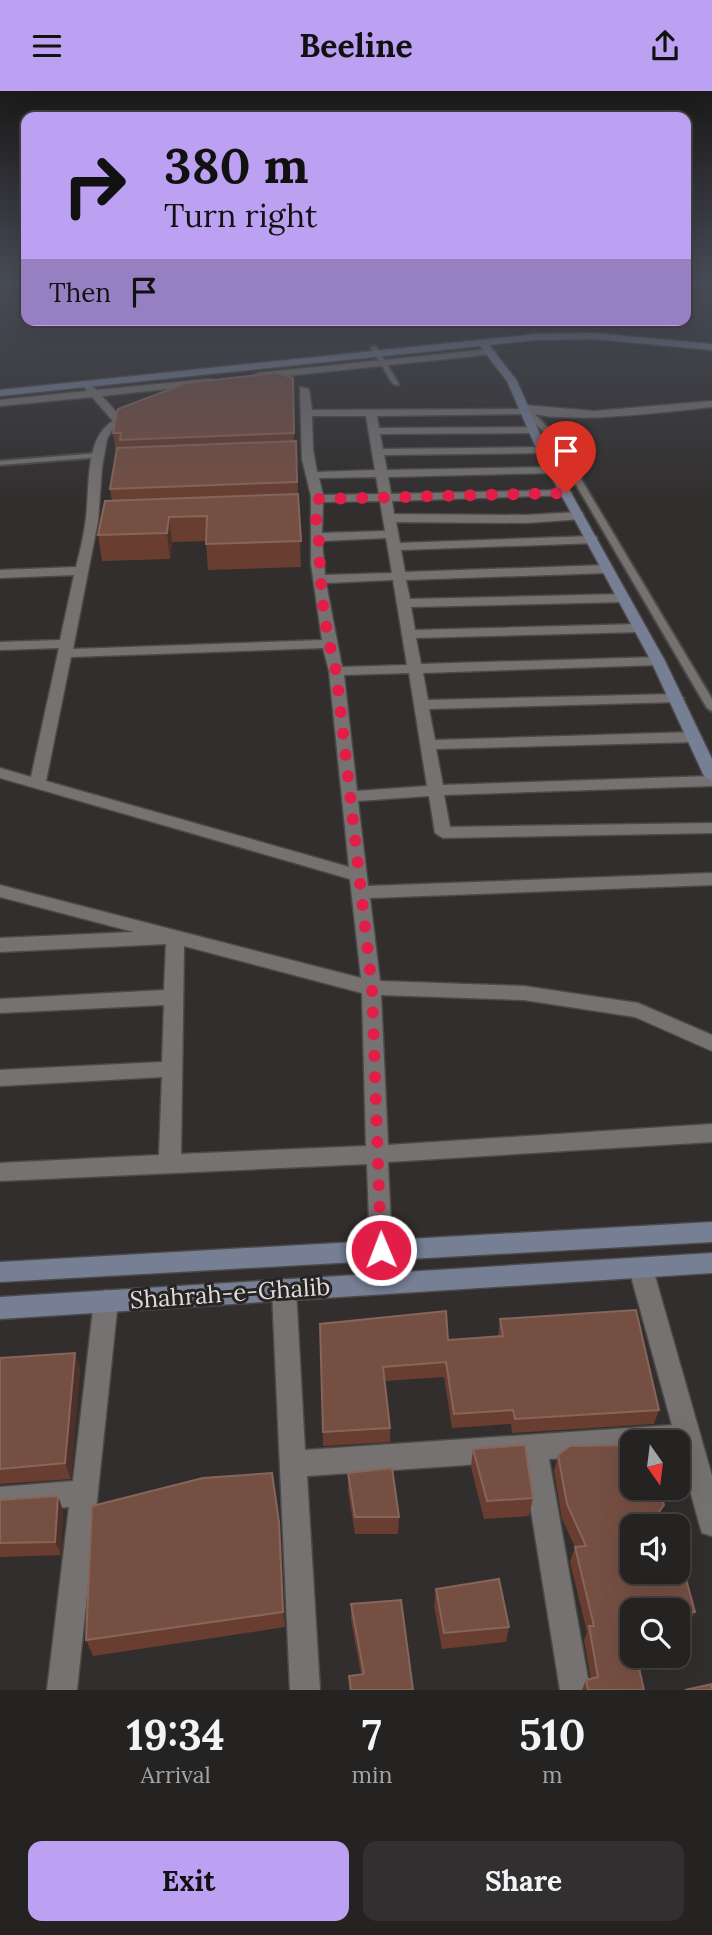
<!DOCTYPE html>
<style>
:root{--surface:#252222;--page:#312f2f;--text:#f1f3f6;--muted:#a3a4a5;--line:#423f40;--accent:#bca0f2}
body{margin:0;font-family:Lora,serif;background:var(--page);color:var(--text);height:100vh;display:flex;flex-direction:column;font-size:26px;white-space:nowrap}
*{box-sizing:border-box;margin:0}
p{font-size:23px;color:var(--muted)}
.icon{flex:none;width:38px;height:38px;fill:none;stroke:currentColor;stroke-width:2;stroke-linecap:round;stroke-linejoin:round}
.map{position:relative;height:1599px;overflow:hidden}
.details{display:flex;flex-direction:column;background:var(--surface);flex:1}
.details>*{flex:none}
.guide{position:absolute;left:21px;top:21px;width:670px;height:214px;border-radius:14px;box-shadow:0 7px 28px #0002,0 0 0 2px var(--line);background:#bca0f2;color:#111;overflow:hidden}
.needle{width:46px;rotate:166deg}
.buttons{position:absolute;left:620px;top:1339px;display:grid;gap:14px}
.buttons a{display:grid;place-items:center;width:70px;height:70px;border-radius:14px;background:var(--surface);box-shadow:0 7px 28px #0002,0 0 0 2px var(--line);font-size:35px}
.pin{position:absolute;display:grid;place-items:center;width:60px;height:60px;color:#fff;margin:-72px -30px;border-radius:50% 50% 50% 0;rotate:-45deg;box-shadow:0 0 7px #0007}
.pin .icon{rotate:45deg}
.me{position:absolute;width:77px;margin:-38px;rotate:359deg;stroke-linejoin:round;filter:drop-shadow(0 0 5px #0008)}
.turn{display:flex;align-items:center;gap:24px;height:147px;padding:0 28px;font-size:32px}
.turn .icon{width:91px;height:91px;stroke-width:2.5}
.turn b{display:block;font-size:49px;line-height:60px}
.then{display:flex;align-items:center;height:66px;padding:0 28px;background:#0003;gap:14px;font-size:26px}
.eta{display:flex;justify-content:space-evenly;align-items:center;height:119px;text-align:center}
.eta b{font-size:42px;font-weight:800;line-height:49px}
.primary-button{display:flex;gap:14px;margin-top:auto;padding:14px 28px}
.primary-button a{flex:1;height:80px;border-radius:14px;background:var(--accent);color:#111;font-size:28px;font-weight:800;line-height:80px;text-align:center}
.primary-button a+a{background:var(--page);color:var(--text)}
header{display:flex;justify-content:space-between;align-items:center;height:91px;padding:0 28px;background:var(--accent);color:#111;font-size:32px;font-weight:800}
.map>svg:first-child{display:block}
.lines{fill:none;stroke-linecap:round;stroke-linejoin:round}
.service-casing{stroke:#4c4a49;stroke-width:4}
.minor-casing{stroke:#4c4a49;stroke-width:3}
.tertiary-casing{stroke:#4c4a49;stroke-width:3}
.secondary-casing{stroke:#4c4a49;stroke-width:3}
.service{fill:#767271;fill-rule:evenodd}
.minor{fill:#767271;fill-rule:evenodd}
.tertiary{fill:#767271;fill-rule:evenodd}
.secondary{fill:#767f94;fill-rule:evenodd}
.wall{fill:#693e31}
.shaded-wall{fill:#4d3028}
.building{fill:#764f43;stroke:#86655b;stroke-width:2}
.route{stroke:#e11d48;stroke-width:12;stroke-dasharray:0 21.6}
.labels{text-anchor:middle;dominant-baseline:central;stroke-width:6;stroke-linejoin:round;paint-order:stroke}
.near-street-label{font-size:24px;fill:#dfdddc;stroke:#272423}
</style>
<header><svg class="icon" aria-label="menu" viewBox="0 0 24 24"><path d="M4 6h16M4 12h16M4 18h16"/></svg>Beeline<svg class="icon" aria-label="share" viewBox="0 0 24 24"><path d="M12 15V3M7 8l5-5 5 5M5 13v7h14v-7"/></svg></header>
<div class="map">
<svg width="712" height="1599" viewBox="0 0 712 1599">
<rect width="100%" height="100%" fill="#312e2d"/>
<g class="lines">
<defs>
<path id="service" d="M374 255 377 257 399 293 398 294 393 293 371 257Z
M521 315H527L554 343 712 608V620L707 617 547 344 521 319Z
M99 362 103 364 102 366 0 374V370Z"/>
<path id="minor" d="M491 258 496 261 494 263 258 288 253 285 258 282Z
M209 288 213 289V293L102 305 120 325 134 318 139 321 112 339 107 348 102 376 98 430 73 558 322 549 311 473V405L302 368 300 296 309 298 312 319 525 318 529 319V323L377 325 379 337 534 336 539 339 534 342 380 343 383 358 542 356 547 359 542 362 384 364 387 379 553 376 559 379 553 382 388 386 391 403 566 399 572 402 570 404 392 410 394 423 526 424 579 421 583 422V428L526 432 396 431 400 452 593 445 597 446V452L401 459 405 481 606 474 612 478 606 482 406 489 410 508 623 503 630 507 623 511 411 516 415 539 639 533 646 537 639 541 416 547 421 573 658 566 665 570 658 574 423 582 428 609 677 603 684 607 677 611 429 618 435 649 694 641 702 646 694 651 436 658 443 694 712 685V695L444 704 450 736 712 732V742L443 747 435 742 429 705 358 710 368 795 712 782V794L370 807 380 890 524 895 638 912 712 944V960L635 926 524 909 381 904 388 1054 712 1033V1051L388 1071 392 1159 389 1166 381 1169 373 1166 370 1159 367 1073 0 1090V1072L159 1064 162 986 0 995V979L162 971 164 914 0 922V908L164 899 166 853 0 861V847L134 841 0 806V794L361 887 350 788 0 687V677L31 686 59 557 0 559V551L60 549 74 484 0 487V479L76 476C80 460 84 444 86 427 90 398 84 347 113 330L92 306 0 315V309L87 300 84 296 89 293 97 299ZM312 325H366L375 379 317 381 313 359ZM376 386 379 403 323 404 319 387ZM380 410 385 440 322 442 323 411ZM386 447 392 482 325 484 322 450ZM393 489 407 574 342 576 326 492ZM323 557 329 580 349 776 46 690 71 566ZM409 582 427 695 357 700 344 584ZM184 855 362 902 366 1055 181 1063Z
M284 1188 292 1191 296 1199 305 1359 688 1333 697 1337 701 1346 697 1355 677 1360V1351H632V1363L549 1368 590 1599H560L523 1370 307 1385 320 1599H290L272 1199 276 1191Z
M106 1199 114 1202 118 1210 77 1599H47L69 1416 0 1422V1396L73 1390 94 1210 98 1202Z"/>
<path id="tertiary" d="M712 310V316C673 320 548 337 519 317L524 314 594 320Z
M641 1168 649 1171 653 1178 712 1385V1445L702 1442 699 1432 629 1178 633 1171Z"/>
<path id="secondary" d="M593 242 712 253V259L593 248 536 249 489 254 517 290 547 359 665 570 712 668V690L704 685 651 570 537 359 507 290 480 255 0 305V299L536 243Z
M712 1131V1151L0 1191V1171Z
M712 1162V1182L0 1228V1206Z"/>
</defs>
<!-- service casing -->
<use href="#service" class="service-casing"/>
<!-- minor casing -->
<use href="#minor" class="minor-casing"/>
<!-- tertiary casing -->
<use href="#tertiary" class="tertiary-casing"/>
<!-- secondary casing -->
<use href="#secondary" class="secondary-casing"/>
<!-- service -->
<use href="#service" class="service"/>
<!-- minor -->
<use href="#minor" class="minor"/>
<!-- tertiary -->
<use href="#tertiary" class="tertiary"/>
<!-- secondary -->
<use href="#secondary" class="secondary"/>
</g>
<!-- wall -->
<path class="wall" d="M293 287 294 350H296L301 476 208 479 206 450 172 451 170 468 102 470 98 444 112 410 110 398 116 361 113 342Z
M500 1228 659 1319 654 1333 512 1342 511 1333 452 1337 444 1286 385 1290 390 1337V1351L323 1355 320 1233 448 1249 498 1245Z
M75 1262 80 1278 71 1388 0 1393V1267Z
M473 1358 533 1407 529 1425 484 1428 471 1376Z
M558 1364 664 1414 659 1425 695 1521 687 1534H677V1519H632V1535H629L644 1599H582L586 1589 591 1588 584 1549 587 1541 570 1471 575 1456 562 1428 554 1380Z
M348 1382 399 1426 398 1443H355L348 1400Z
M0 1409 63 1419 61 1464 0 1466Z
M281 1448 285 1536 93 1565 86 1549Z
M436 1498 509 1536 506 1551 442 1558 434 1515Z
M351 1513 413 1599H349V1585L361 1583 351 1529Z"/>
<!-- shaded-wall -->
<path class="shaded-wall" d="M169 426 172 451 170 468 167 442Z
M75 1262 80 1278 71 1388 65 1372Z
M58 1405 63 1419 61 1464 55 1451Z
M279 1431 281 1448 285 1536 283 1521Z"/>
<!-- building -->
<path class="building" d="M277 282 293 287 294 342 120 349 121 342H113L118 318 187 292Z
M296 350 297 391 110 398 117 357Z
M298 403 301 450 206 453 207 425 169 426 167 442 98 444 105 410Z
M636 1219 659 1319 515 1328 513 1319 454 1323 446 1271 383 1276 390 1337 323 1341 320 1233 446 1220 448 1249 503 1245 500 1228Z
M75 1262 65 1372 0 1378V1267Z
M525 1354 533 1407 487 1410 473 1358Z
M632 1354V1396H659L664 1414 658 1422 664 1435H632V1480H677V1455L695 1521H677V1519H632V1521H625L632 1547V1564H636L644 1599H588L586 1589 598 1586 589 1535H594L575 1456 586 1455 567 1413 558 1364 570 1355Z
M392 1377 399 1426H355L348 1382Z
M272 1382 279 1431 283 1521 86 1549 92 1415 203 1387Z
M58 1405 55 1451 0 1452V1409Z
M499 1488 509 1536 444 1542 436 1498Z
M401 1509 413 1599H351L349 1585 364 1583 351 1513Z
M712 1593V1599H685Z"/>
<!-- sky -->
<linearGradient id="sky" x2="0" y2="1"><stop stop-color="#1b1919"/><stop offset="0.46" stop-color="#484c57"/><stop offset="1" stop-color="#484c57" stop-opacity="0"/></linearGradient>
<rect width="712" height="414" fill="url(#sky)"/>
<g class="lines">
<!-- route -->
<path class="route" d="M381 1159 372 897 336 580C324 537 320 495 319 451 318 435 313 424 318 408L566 402"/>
</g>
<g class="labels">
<!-- near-street labels -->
<g class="near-street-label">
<text transform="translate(230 1202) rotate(-4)">Shahrah-e-Ghalib</text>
</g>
</g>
</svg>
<div class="buttons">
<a><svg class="needle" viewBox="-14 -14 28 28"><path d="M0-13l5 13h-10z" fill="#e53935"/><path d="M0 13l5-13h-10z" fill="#a3a4a5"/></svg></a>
<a><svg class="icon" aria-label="sound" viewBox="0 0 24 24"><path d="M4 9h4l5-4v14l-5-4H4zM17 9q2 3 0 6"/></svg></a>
<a><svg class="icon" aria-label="search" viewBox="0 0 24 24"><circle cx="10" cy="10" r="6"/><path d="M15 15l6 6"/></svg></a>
</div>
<div class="pin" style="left:566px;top:402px;background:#d93025"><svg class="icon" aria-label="arrive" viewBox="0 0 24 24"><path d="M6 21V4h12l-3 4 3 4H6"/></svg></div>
<svg class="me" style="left:381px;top:1159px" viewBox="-20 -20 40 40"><circle r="17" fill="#e11d48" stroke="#fff" stroke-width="3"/><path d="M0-11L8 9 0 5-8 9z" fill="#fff"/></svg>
<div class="guide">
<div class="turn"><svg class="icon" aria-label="right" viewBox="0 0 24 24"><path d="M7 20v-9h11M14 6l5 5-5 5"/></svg><div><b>380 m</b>Turn right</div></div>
<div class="then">Then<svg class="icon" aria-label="arrive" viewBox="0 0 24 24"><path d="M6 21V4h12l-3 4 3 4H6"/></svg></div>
</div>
</div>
<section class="details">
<div class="eta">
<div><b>19:34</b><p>Arrival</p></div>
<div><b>7</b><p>min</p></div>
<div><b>510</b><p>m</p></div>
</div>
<div class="primary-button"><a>Exit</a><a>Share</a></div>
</section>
